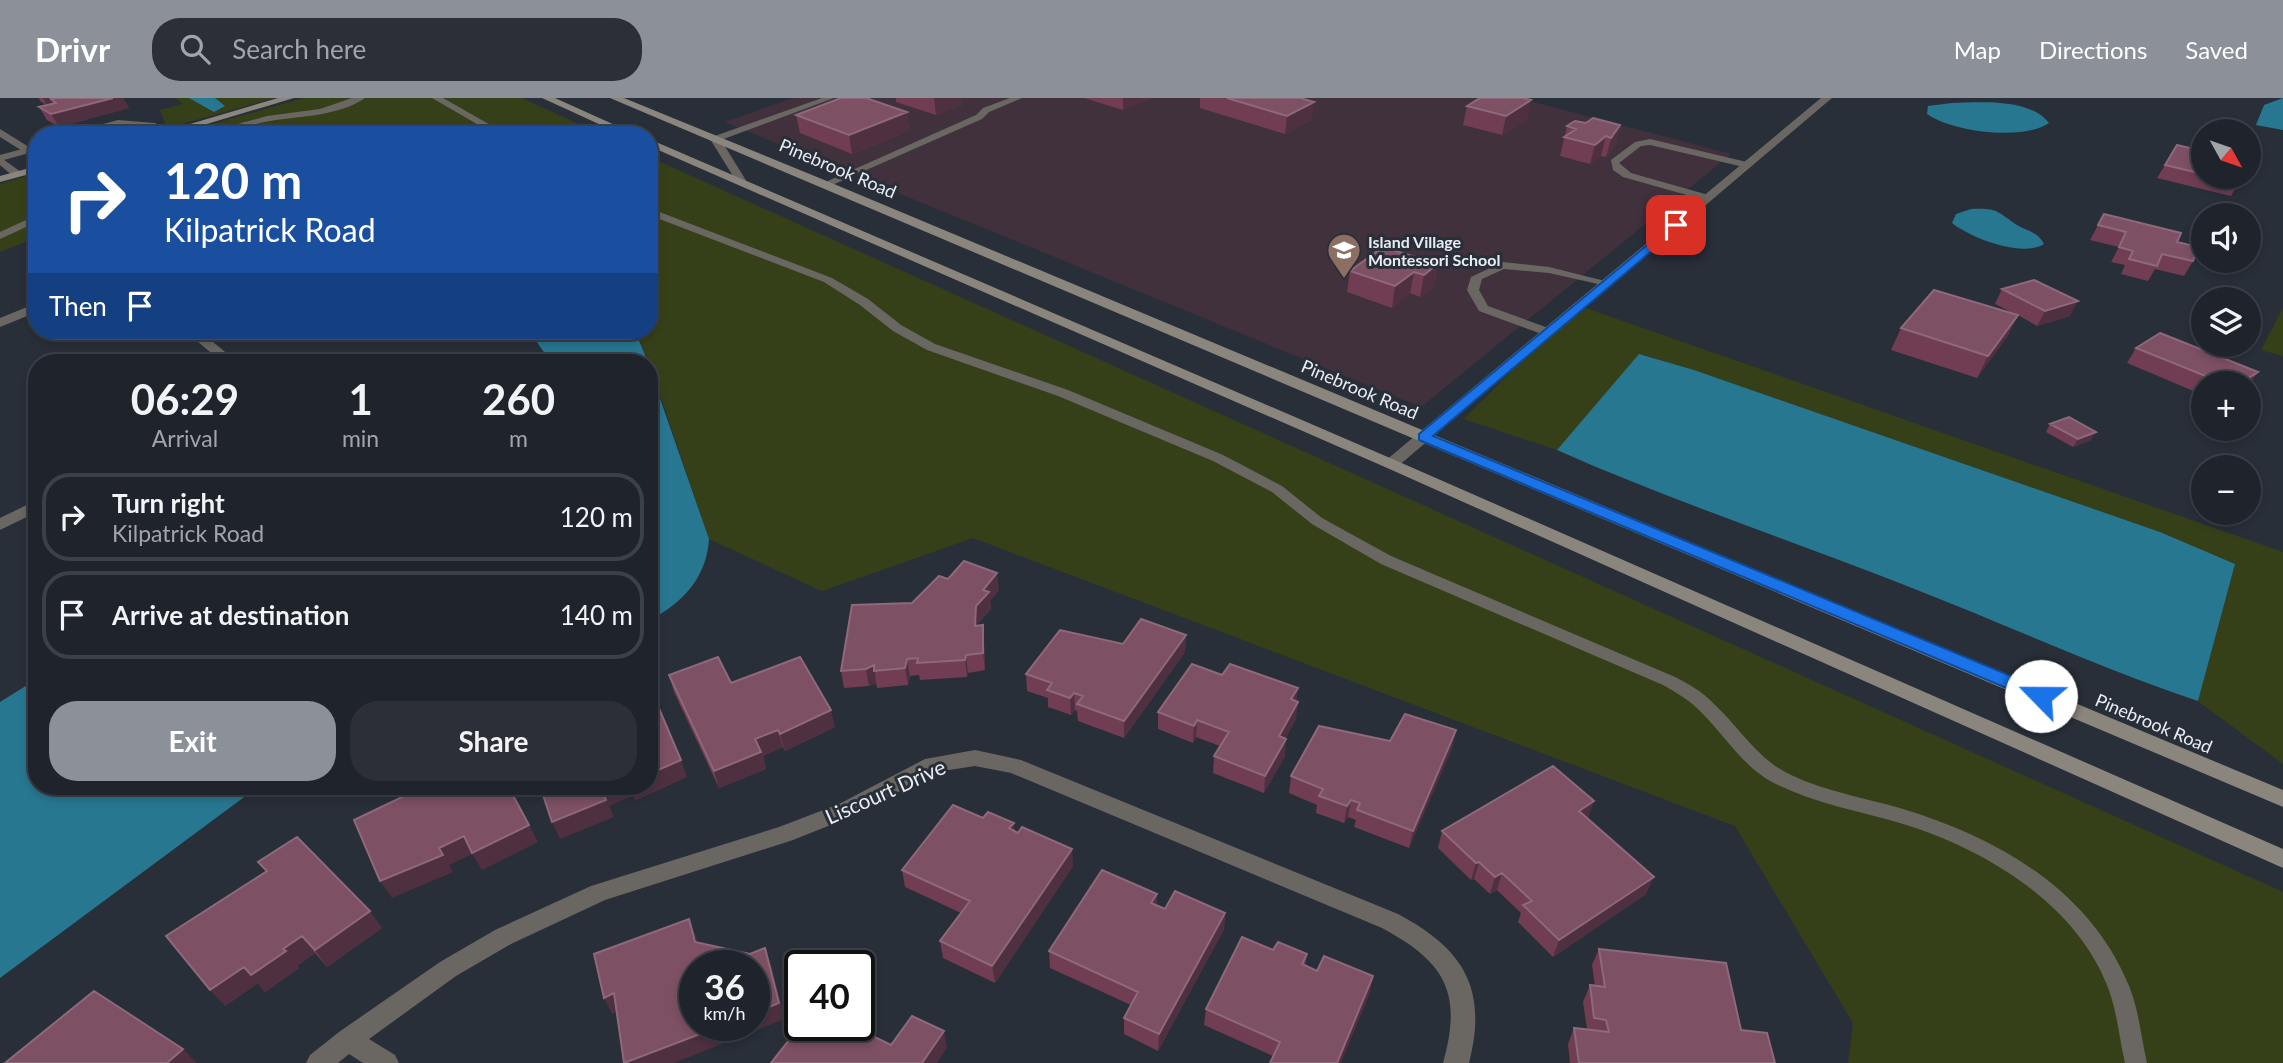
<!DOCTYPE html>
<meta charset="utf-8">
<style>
:root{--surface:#1f232b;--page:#2c2f37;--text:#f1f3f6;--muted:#a1a4a9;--line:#3c4047;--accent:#8c9099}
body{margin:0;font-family:Lato,sans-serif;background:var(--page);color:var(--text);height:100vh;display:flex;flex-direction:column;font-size:26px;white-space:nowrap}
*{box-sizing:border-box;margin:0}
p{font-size:23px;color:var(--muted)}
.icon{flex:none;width:38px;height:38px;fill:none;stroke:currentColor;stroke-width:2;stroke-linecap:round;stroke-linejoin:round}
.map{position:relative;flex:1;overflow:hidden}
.panel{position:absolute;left:28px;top:256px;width:630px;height:441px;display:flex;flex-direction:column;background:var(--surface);border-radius:28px;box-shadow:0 4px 10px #0003,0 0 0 2px var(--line)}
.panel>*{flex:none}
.hud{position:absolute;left:28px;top:28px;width:630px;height:214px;border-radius:28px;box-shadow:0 4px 10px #0003,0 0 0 2px var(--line);background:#1a4fa0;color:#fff;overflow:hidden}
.needle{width:46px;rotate:130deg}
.controls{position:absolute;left:2191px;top:21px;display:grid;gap:14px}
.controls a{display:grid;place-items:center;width:70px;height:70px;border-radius:50%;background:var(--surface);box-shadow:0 4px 10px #0003,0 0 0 2px var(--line);font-size:35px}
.speed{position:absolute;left:679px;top:852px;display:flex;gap:14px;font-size:35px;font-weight:700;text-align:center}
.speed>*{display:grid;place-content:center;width:91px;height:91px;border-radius:50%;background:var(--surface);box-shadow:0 4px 10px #0003,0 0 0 2px var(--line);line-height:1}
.speed small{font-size:18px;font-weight:400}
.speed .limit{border:4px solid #111;border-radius:10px;background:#fff;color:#111}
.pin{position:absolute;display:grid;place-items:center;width:60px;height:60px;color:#fff;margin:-30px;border-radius:14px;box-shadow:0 4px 10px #0006}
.me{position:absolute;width:77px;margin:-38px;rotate:293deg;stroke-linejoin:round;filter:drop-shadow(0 0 5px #0008)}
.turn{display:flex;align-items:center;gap:24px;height:147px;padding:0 21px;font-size:32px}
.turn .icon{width:91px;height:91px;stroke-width:2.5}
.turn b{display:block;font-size:49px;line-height:60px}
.then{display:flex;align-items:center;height:66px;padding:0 21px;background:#0003;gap:14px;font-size:26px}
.eta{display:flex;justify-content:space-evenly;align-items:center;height:119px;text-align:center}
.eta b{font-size:42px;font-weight:700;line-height:49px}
.action{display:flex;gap:14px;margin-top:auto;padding:14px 21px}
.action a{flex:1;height:80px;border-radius:28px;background:var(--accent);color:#fff;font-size:28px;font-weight:700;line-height:80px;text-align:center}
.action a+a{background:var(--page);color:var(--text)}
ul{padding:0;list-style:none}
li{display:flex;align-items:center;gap:21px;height:88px;margin:0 14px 10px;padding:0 7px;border:4px solid var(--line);border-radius:28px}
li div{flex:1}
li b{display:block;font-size:26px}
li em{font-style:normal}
header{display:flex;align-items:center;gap:42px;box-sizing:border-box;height:98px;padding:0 35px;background:var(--accent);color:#fff}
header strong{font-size:33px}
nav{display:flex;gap:38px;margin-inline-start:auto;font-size:24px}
.search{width:490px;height:63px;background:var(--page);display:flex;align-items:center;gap:18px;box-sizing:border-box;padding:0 24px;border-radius:28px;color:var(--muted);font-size:26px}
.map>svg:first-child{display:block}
.education{fill:#41313d}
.green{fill:#364018}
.water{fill:#287791}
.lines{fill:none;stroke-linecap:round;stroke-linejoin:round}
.canal{fill:#287791;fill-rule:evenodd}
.lane{fill:#6a6762;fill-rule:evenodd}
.street{fill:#6a6762;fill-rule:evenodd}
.secondary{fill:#8b867d;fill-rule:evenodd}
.wall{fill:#703d53}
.shaded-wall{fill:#4e3041}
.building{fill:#7d5064;stroke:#8e687b;stroke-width:2}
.route{fill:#1a73e8;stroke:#114b97;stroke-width:2}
.labels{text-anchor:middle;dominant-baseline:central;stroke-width:6;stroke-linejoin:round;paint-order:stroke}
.far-poi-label{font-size:16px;font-weight:bold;fill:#e8ecf3;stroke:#292f39;text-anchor:start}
.street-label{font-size:18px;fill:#e8ecf3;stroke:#292f39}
.near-street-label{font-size:21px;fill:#e8ecf3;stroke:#292f39}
</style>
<header>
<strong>Drivr</strong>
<div class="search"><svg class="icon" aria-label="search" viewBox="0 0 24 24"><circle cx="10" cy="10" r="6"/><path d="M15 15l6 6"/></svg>Search here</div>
<nav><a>Map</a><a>Directions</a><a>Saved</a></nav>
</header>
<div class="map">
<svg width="2283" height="965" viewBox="0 0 2283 965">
<rect width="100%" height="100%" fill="#292f39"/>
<!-- education -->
<path class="education" d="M793 0H1518L1731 56 1421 309 725 24Z"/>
<!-- green -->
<path class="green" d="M175 0H275L167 30 160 12 183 6Z
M304 0H522L602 37H174Z
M649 59 2283 794V965H1848L1853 925 1735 728 973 440 822 493 709 441 649 264 635 233H649Z
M37 75V139L0 154V86Z
M1577 207 2283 454V666L2198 603 2235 466 2160 434 1694 272 1640 256 1557 352 1464 321Z
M2283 210V258L2261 252Z"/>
<!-- water -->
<path class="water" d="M2283 0V32L2256 27 2264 7Z
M1952 5C1981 4 2030 0 2049 25 2023 43 1952 34 1927 16L1928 8Z
M1971 111C1998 110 1996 113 2017 127 2028 134 2037 133 2044 146 2022 160 1971 140 1952 125L1956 116Z
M529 233H635L648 264H551Z
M1639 256 1694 272 2160 434 2235 466 2198 603C2099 570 2005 526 1907 488 1790 442 1672 403 1557 352Z
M649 269 709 441C707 478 683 506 649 522Z
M37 581V688H259L0 880V604Z"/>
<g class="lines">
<!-- canal -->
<path class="canal" d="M189 0H215L225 8 214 14Z
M244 24 252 26 262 37H238L233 31Z"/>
<!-- lane -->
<path class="lane" d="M352 0H365C339 18 301 18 270 23 246 27 224 37 199 37L267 18 320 11Z
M432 0H443L508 37H496Z
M822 0H834L721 42 747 84 738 86 710 41 712 39Z
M1010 0H1022L989 14 982 21 830 88 821 86 976 17 983 10Z
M118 22 155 25 160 28 155 31 118 28 80 37H62Z
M1650 41 1751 65 1753 67 1748 70 1650 47 1641 48 1619 65 1631 75 1712 98V102L1708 103 1623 79 1613 72 1611 62 1635 44Z
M37 47V53L0 63V57Z
M649 110 832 180 868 201 901 227 935 246 1068 292 1223 357 1282 388 1322 420 1391 458 1675 579C1689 586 1703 594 1714 606 1740 630 1758 662 1791 677 1827 694 1866 700 1903 711 1998 740 2090 792 2129 888 2139 912 2141 939 2147 965H2125C2119 939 2117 912 2107 887 2074 804 1983 750 1900 725 1860 713 1817 706 1778 687 1745 672 1727 640 1702 615 1691 603 1677 595 1663 587L1381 466 1312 426 1272 394 1213 363 1058 298 927 252 893 233 860 207 824 184 649 117Z
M37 117V124L0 141V134Z
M1503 164 1549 169 1613 185 1607 188 1549 175 1504 171 1482 181 1479 192 1488 208 1551 231 1553 234 1547 238 1479 213 1467 192 1471 179Z"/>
<!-- street -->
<path class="street" d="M1821 0H1832L1397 369H1385L1383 366 1385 363Z
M0 31 37 54V62L0 39Z
M0 59 21 74V78H13L0 67Z
M37 205V214L0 229V220Z
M185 233H200L237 264H222Z
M37 402V414L0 432V420Z
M975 652 1021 662 1398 816C1464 851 1488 891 1469 965H1443C1463 894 1445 864 1382 830L1011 675 975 668 936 674 853 718 793 742 605 802 511 846 456 878 369 941 395 957 399 965H363L349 956 338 965H306L310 957 339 934 440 864 495 832 591 788 779 729 839 706 925 661Z"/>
<!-- secondary -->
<path class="secondary" d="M278 0H294L170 37H153Z
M542 0H555L637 37H623Z
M610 0H624L834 86 2283 692V709Z
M649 41 1397 363 2283 751V770L1385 369 649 48Z
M37 68V74L0 84V78Z"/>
</g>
<!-- wall -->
<path class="wall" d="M39 0H123L129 10 59 29 47 22 39 9 46 7 40 3Z
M896 0H961L962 7 936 17 896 4Z
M1084 0H1153L1123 12Z
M1200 0H1300L1312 22 1285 36 1200 10Z
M1467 8 1528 21 1502 37 1463 27Z
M907 14 909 33 852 56 800 35 796 17Z
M1586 25 1620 27 1616 46 1606 59 1601 58 1590 66 1560 58 1567 28Z
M2203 53V79H2242L2231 98 2157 80 2165 67Z
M2104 116 2177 144 2193 163 2184 178 2155 171 2148 183 2121 176 2125 167 2111 164 2119 149 2090 142Z
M1438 166 1434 188 1420 199 1410 195 1392 210 1347 194 1350 173Z
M2002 191 2070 218 2037 228 2018 217 2007 239 1977 280 1891 252 1901 230 2015 216 1995 206Z
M2136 250 2258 274 2249 287V285H2203V297L2127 265Z
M2050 326 2091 342 2073 349 2046 334Z
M948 481 999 492 990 503 991 511 978 525V527H983L984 544 985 572 968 575 967 579 920 582 919 577 910 578 908 587 877 590 876 585 869 588 844 590 841 573 912 505Z
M1186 537 1185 554 1124 640 1078 623 1077 613 1075 612 1071 617 1048 609V600L1027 593 1026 576 1123 546Z
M669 577 835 629 785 653 783 649 763 658 766 671 719 690 674 594Z
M1296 603V621L1285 641V658L1264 695 1213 675 1214 658 1220 648 1196 639 1193 645 1158 631V614Z
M1456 632 1452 650 1409 750 1354 729 1356 722 1348 719 1344 725 1316 715 1317 707 1289 695 1291 678 1390 643Z
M983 720 1014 725V733L1073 768 995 885 943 860 940 843 961 815 905 789 902 772Z
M1587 721 1646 796 1553 859 1518 824 1521 815 1497 792 1490 796 1474 781 1471 782 1438 750 1442 733Z
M258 764 382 830 327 869 315 855 297 868 299 870 265 894 258 885 225 908 266 774Z
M1157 796V807L1165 811 1225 815 1224 831 1158 953 1124 936V920L1131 907 1050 870 1049 853Z
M1599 851 1741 932 1775 965H1570L1568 946 1574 930 1587 931 1583 904 1590 887 1595 888 1592 867Z
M1273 852 1307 856 1305 868 1370 895 1273 958 1204 927 1206 911Z"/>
<!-- shaded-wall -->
<path class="shaded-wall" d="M43 0H66L51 1 54 6 47 8Z
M113 0H123L129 10 59 29 51 16Z
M934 0H961L962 7 936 17Z
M1123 0H1153L1123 12Z
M1531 2 1528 21 1502 37 1506 18Z
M1314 4 1312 22 1285 36 1287 18Z
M907 14 909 33 852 56 849 37Z
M1620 27 1616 46 1606 59 1611 40Z
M1606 38 1601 58 1590 66 1595 47Z
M1438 166 1434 188 1420 199 1424 177Z
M1414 174 1410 195 1392 210 1395 188Z
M2078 203 2070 218 2037 228 2045 213Z
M2018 217 2007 239 1977 280 1988 258Z
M2258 274 2249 287V285H2241Z
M2096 334 2091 342 2073 349 2078 341Z
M997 475 999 492 990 503 991 511 978 525 977 545 975 528 976 508 983 492Z
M983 527 984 544 985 572 983 555Z
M1186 537 1185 554 1124 640V623Z
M966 557 968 575 967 579 965 562Z
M907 561 910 578 908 587 905 570Z
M874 567 876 585 869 588 866 571Z
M1298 590 1296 607 1291 601Z
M1074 595 1075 612 1071 617 1070 600Z
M1298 604 1296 621 1277 656 1279 638Z
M831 612 835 629 785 653 780 636Z
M1197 622 1196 639 1193 645 1194 628Z
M778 632 783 649 763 658 766 671 719 690 714 673 755 641Z
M1456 632 1452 650 1409 750 1413 733Z
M1286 641 1285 658 1264 695 1265 678Z
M681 662 687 679 635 703 633 698 609 708 614 719 560 741 552 724 602 691 609 688H649V676Z
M1351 702 1348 719 1344 725 1347 708Z
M1594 703 1588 721 1579 713Z
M1014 725 1015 742 1009 730Z
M529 727 538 744 482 772 472 756 449 767 453 774 392 800 380 783 439 750 464 738Z
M1072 751 1073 768 995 885 992 868Z
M1479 764 1474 781 1471 782 1476 765Z
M1502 775 1497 792 1490 796 1495 779Z
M1654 779 1646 796 1553 859 1559 842Z
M1157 796V813L1151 805Z
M370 813 382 830 327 869 315 852Z
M1225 815 1224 831 1158 953 1159 936Z
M689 821 696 838 701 861 695 844Z
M302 838 315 855 297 868 299 870 265 894 251 877 283 851Z
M765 850 771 867 785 921 674 965H625L721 928H754V915Z
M244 869 258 885 225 908 210 892Z
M1373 878 1370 895 1341 965H1337Z
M614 895 622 911 612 916 604 900Z
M944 933 947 950 937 965H922Z
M183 951 197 965H167Z"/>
<!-- building -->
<path class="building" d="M56 0H113L51 16 39 9 56 5 51 1Z
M841 0H866L907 14 849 37 796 17Z
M1227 0H1300L1314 4 1287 18Z
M1480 0H1523L1531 2 1506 18 1467 8Z
M1593 20 1620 27 1611 40 1606 38 1595 47 1564 39 1576 31 1567 28 1575 23 1586 25Z
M2177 47 2203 53V76L2165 67Z
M2216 79H2242L2239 84Z
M2104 116 2181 135 2177 144 2198 149 2193 163 2162 156 2157 168 2129 161 2133 153 2119 149 2126 134 2098 127Z
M1383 149 1438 166 1424 177 1414 174 1395 188 1350 173Z
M2034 182 2078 203 2045 213 2002 191Z
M1934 192 2018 217 1988 258 1901 230Z
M2160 235 2258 274 2241 285H2223L2136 250Z
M2069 319 2096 334 2078 341 2050 326Z
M964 463 997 475 983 492 989 494 976 508 975 528 983 527V555L966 557 965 562 917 565 918 560 907 561 905 570 874 573V567L866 571 841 573 852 507 912 505 939 478 948 481Z
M1141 521 1186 537 1124 623 1077 606 1083 598 1074 595 1070 600 1047 592 1052 585 1026 576 1060 532 1123 546Z
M718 559 731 585 800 559 831 612 780 636 778 632 755 641 761 654 714 673 669 577Z
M1192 566 1222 577 1230 566 1298 590 1291 601 1298 604 1279 638 1286 641 1265 678 1214 658 1229 634 1197 622 1194 628 1158 614Z
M655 601 681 662 649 676V603Z
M1405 616 1456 632 1413 733 1357 712 1360 705 1351 702 1347 708 1319 698 1323 691 1291 678 1319 628 1390 643Z
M1553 668 1594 703 1579 713 1654 779 1559 842 1523 807 1532 803 1502 775 1495 779 1479 764 1476 765 1442 733Z
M425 688H508L529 727 472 755 464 738 439 750 443 757 380 783 354 722Z
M540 688H609L602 691 606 702 552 724Z
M953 707 983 720 988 714 1014 725 1009 730 1018 735 1022 729 1072 751 992 868 940 843 970 803 902 772Z
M297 739 370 813 315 852 302 838 283 851 286 853 251 877 244 869 210 892 166 838 267 773 258 764Z
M1102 772 1157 796 1151 805 1165 811 1175 793 1225 815 1159 936 1124 920 1138 894 1049 853Z
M689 821 695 844 750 856 765 850 779 905 754 915V868H695V928H721L624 965 614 895 604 900 594 856Z
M1242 839 1273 852 1278 844 1307 856 1302 866 1317 873 1324 858 1373 878 1337 965H1270L1280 944 1206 911Z
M1599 851 1726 865 1741 932 1767 935 1775 965H1579L1574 930 1609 934 1606 922 1594 920 1590 887 1605 889Z
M94 893 183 951 167 965H5Z
M912 918 944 933 922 965H771L800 928H852L891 947Z"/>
<!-- route -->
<path class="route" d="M1676 123 1680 124V129L1433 338 2047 593 2050 598 2047 602H2035L1419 342V336Z"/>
<!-- icons -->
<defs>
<symbol id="school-pin" viewBox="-11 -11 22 30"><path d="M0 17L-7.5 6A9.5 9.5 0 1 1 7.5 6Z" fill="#8d6e63" stroke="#292f39"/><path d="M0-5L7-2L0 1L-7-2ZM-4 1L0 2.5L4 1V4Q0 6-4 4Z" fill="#fff"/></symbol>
</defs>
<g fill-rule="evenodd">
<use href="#school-pin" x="1325" y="133" width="38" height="52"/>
</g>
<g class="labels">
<!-- far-poi labels -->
<g class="far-poi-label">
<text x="1368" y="143">Island Village<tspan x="1368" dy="18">Montessori School</tspan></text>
</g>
<!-- street labels -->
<g class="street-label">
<text transform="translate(838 70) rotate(23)">Pinebrook Road</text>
<text transform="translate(1360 291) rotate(23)">Pinebrook Road</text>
<text transform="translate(2154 625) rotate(23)">Pinebrook Road</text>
</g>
<!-- near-street labels -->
<g class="near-street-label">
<text transform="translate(885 693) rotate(-24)">Liscourt Drive</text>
</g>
</g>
</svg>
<div class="controls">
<a><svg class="needle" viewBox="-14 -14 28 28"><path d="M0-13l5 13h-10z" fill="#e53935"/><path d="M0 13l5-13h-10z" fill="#a1a4a9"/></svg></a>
<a><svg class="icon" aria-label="sound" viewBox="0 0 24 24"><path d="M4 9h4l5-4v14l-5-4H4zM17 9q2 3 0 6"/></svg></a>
<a><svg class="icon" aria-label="layers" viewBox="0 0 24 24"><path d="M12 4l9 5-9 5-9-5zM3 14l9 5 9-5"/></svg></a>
<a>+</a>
<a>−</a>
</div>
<div class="speed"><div>36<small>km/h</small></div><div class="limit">40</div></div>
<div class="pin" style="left:1676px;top:127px;background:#d93025"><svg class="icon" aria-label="arrive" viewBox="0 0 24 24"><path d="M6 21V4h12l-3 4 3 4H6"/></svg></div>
<svg class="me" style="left:2041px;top:598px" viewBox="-20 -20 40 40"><circle r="19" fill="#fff"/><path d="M0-13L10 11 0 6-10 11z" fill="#1a73e8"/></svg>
<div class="hud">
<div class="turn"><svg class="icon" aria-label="right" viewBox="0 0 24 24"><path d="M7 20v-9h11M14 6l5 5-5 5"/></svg><div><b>120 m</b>Kilpatrick Road</div></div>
<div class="then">Then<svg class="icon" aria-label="arrive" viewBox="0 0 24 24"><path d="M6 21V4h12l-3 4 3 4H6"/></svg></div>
</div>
<section class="panel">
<div class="eta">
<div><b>06:29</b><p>Arrival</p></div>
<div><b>1</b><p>min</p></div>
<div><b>260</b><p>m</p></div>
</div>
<ul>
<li><svg class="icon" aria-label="right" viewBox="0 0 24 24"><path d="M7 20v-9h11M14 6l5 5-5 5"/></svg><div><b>Turn right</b><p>Kilpatrick Road</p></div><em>120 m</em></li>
<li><svg class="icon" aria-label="arrive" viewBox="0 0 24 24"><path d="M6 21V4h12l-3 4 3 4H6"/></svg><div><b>Arrive at destination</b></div><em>140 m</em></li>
</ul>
<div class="action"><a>Exit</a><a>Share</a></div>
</section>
</div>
